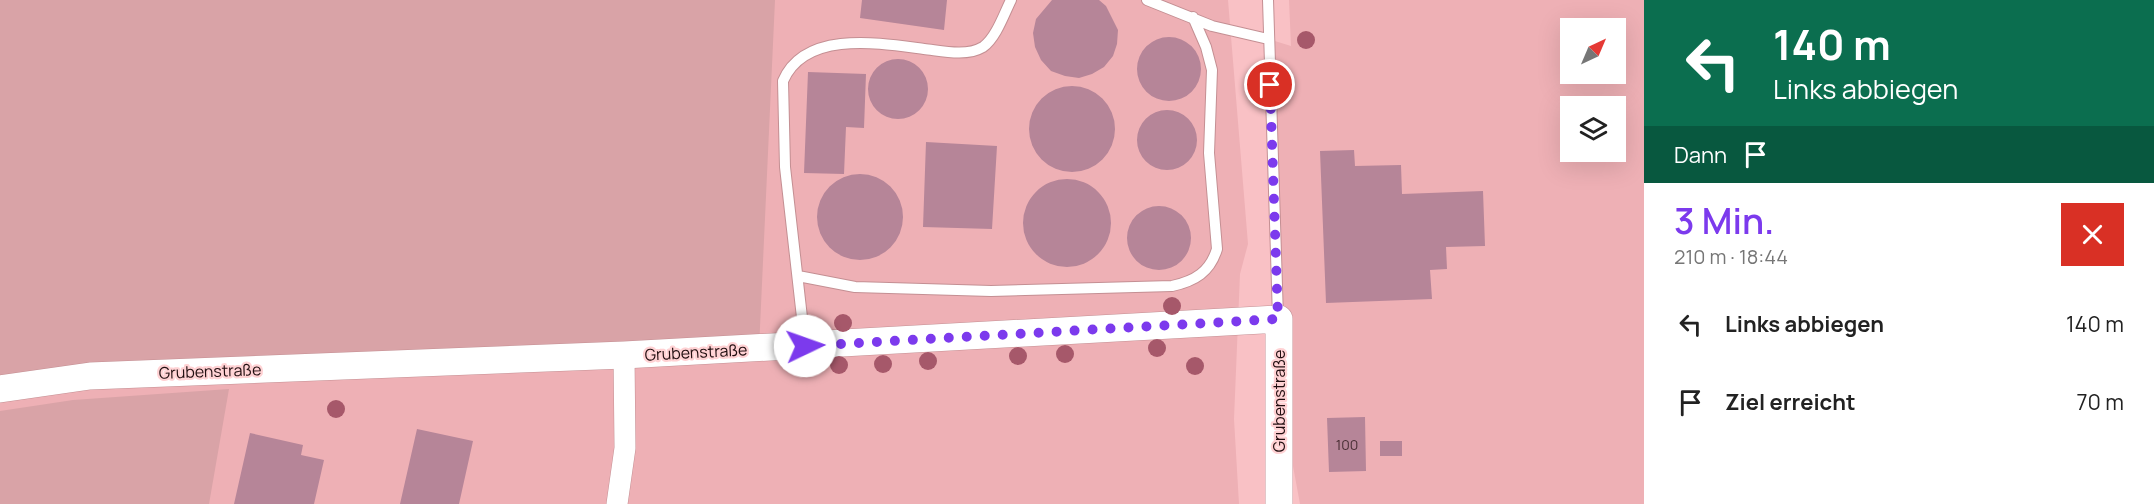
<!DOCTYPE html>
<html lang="de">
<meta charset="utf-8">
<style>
:root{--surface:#fff;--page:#f6f6f6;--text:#222;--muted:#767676;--accent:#7c3aed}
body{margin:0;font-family:Manrope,sans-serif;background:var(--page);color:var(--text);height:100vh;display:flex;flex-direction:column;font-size:22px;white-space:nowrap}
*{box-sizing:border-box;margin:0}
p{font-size:20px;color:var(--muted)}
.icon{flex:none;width:33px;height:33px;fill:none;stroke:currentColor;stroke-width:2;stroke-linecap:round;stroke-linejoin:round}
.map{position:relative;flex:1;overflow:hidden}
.sheet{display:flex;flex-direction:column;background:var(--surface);width:510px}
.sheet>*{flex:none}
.hud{background:#0b6e4f;color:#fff;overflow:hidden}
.needle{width:39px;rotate:44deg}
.tools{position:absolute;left:1560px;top:18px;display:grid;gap:12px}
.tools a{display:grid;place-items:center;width:66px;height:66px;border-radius:0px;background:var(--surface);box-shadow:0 6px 24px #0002;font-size:30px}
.pin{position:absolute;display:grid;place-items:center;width:51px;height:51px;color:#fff;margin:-26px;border:3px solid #fff;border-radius:50%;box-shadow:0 2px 6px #0007}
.me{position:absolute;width:66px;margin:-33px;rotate:87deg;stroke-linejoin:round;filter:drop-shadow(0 0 4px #0008)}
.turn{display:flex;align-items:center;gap:21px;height:126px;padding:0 30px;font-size:27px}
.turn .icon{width:78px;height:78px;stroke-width:2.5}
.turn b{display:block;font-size:42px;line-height:51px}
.then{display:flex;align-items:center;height:57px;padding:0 30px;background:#0003;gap:12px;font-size:22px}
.round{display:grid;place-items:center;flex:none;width:63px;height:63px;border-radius:0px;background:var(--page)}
.headline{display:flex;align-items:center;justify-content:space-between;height:102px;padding:0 30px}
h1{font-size:36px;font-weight:600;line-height:45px;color:var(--accent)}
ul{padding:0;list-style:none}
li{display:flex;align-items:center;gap:18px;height:78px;padding:0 30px}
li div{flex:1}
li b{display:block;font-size:22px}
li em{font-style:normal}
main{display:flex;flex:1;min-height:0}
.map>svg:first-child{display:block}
.built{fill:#eeb0b5;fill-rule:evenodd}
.green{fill:#d9a3a7}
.building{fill:#b68598}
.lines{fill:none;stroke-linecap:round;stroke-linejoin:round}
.service-casing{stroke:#c48f93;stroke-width:12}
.minor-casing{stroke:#c48f93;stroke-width:22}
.tertiary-casing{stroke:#c48f93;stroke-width:28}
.service{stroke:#fff;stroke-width:10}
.minor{stroke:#fff;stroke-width:21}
.tertiary{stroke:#fff;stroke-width:27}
.tree{fill:#a6586a}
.route{stroke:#7c3aed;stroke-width:10;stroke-dasharray:0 18}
.labels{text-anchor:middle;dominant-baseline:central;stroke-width:4.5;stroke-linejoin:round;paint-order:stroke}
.number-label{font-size:14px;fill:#462c32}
.street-label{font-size:16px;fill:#210e10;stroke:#ffd2d4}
</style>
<main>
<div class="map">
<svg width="1644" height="504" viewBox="0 0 1644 504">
<rect width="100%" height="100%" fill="#f9c1c5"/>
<!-- built -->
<path class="built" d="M0 0H1228L1248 244 1240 274 1234 419 1239 504H0Z
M1289 0H1644V504H1300L1279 390 1268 39 1291 46ZM1570 28H1616V74H1570ZM1570 106H1616V152H1570Z"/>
<!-- green -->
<path class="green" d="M0 0H775L759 349 0 380Z
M229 389 209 504H0V411L73 400Z"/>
<!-- building -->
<path class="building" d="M862 0H947L944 30 860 18Z
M1052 0H1099L1106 6 1118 30 1117 44 1113 56 1104 67 1092 74 1079 78 1065 76 1051 71 1041 60 1035 47 1033 33 1036 19Z
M1137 69a32 32 0 1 1 64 0a32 32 0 1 1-64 0Z
M868 89a30 30 0 1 1 60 0a30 30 0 1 1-60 0Z
M808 72 866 74 864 128 846 127 844 174 804 173Z
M1029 129a43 43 0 1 1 86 0a43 43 0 1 1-86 0Z
M1137 140a30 30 0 1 1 60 0a30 30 0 1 1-60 0Z
M926 142 997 146 992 229 923 227Z
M1354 150 1355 166 1401 165 1402 194 1483 191 1485 246 1446 247 1447 269 1430 270 1432 299 1326 303 1320 151Z
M817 217a43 43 0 1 1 86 0a43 43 0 1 1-86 0Z
M1023 223a44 44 0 1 1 88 0a44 44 0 1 1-88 0Z
M1127 238a32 32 0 1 1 64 0a32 32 0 1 1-64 0Z
M1365 417 1366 471 1329 472 1327 418Z
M417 429 473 441 459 504H400Z
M250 433 303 445 301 455 324 460 314 504H234Z
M1380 441H1402V456H1380Z"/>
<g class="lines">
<defs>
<path id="service" d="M1147 0 1212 26 1268 39
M1268 0 1278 318
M798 276 855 287 991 291 1172 286C1195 281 1210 272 1217 249L1209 153 1212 70 1206 47 1193 17
M805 344 785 167 783 81C805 30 879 43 924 49 942 51 966 57 983 47 996 38 1004 14 1011 0"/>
<path id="minor" d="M617 504 625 448 624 355"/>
<path id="tertiary" d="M0 389 90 376 624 355 1279 319V504"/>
</defs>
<!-- service casing -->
<use href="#service" class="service-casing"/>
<!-- minor casing -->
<use href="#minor" class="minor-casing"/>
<!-- tertiary casing -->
<use href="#tertiary" class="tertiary-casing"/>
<!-- service -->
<use href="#service" class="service"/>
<!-- minor -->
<use href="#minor" class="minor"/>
<!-- tertiary -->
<use href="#tertiary" class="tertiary"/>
</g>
<!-- trees -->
<g class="tree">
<circle cx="1306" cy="40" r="9"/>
<circle cx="1172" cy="306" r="9"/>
<circle cx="843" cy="323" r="9"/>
<circle cx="1157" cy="348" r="9"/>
<circle cx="1065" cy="354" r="9"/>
<circle cx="1018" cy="356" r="9"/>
<circle cx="928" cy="361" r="9"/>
<circle cx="883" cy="364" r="9"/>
<circle cx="839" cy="365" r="9"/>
<circle cx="1195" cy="366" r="9"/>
<circle cx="336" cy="409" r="9"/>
</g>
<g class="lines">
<!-- route -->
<path class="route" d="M805 346 1278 319 1270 85"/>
</g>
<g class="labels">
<!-- number labels -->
<g class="number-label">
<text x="1347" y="444">100</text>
</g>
<!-- street labels -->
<g class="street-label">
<text transform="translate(696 352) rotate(-3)">Grubenstraße</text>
<text transform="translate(210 371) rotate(-2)">Grubenstraße</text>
<text transform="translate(1279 401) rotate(-90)">Grubenstraße</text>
</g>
</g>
</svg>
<div class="tools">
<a><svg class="needle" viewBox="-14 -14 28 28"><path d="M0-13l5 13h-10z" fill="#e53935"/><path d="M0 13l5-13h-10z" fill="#767676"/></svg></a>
<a><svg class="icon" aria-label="layers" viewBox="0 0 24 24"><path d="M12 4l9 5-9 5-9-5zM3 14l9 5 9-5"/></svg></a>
</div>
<div class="pin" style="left:1270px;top:85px;background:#d93025"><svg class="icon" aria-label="arrive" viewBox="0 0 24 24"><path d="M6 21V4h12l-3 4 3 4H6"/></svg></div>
<svg class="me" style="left:805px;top:346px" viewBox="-20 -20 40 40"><circle r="19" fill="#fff"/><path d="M0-13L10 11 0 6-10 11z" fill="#7c3aed"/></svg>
</div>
<section class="sheet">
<div class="hud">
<div class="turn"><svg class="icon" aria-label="left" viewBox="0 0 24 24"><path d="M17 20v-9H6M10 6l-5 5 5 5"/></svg><div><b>140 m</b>Links abbiegen</div></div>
<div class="then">Dann<svg class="icon" aria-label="arrive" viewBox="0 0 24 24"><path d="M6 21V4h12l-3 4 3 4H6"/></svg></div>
</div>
<div class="headline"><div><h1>3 Min.</h1><p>210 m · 18:44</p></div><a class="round" style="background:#d93025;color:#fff"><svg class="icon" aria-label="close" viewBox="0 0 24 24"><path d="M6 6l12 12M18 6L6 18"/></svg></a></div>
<ul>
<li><svg class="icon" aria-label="left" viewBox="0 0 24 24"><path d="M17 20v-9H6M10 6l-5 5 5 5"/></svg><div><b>Links abbiegen</b></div><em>140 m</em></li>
<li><svg class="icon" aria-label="arrive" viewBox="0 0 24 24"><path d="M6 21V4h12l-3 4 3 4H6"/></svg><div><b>Ziel erreicht</b></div><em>70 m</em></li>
</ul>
</section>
</main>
